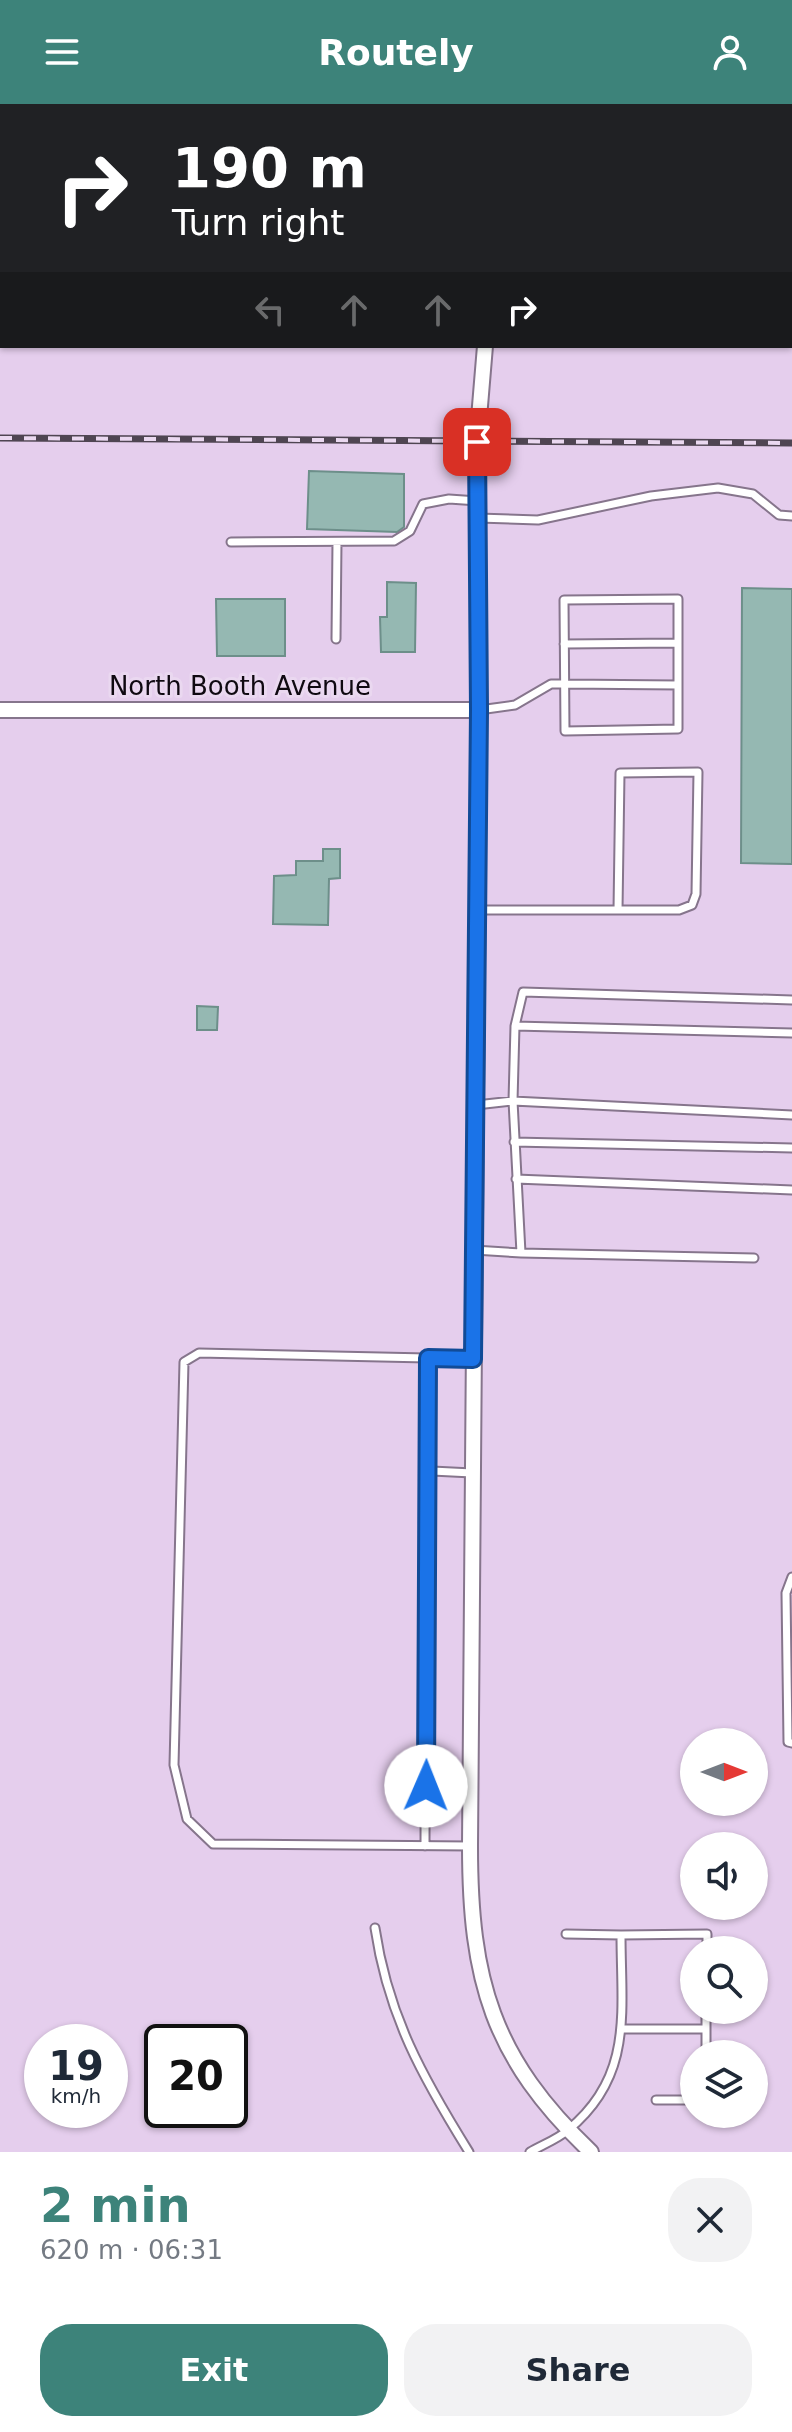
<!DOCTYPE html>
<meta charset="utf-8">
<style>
:root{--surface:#fff;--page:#f2f2f3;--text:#1f2937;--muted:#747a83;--accent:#3d837a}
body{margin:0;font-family:"DejaVu Sans",sans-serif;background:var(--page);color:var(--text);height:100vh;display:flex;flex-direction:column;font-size:30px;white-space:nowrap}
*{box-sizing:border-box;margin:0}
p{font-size:26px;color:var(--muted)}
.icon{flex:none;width:44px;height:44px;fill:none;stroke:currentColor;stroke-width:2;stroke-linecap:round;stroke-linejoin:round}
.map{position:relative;height:2048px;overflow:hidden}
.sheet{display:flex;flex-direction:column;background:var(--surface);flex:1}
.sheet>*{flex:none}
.hud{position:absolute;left:0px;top:0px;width:792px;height:244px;box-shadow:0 2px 6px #0004;background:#202124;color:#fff;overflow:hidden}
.needle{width:52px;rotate:90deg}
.tools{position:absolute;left:680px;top:1624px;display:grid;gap:16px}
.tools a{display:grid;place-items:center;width:88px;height:88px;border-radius:50%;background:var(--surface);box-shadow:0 2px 6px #0004;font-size:40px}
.speed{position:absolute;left:24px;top:1920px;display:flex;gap:16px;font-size:40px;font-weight:700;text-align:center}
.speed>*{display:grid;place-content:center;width:104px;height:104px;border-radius:50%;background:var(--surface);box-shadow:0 2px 6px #0004;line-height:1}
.speed small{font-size:20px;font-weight:400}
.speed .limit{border:4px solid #111;border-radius:12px;background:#fff;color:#111}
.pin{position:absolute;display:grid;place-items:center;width:68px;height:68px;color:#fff;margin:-34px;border-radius:16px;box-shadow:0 4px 12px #0006}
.me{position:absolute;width:88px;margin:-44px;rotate:1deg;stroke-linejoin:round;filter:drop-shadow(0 0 6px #0008)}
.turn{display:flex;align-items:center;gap:28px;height:168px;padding:0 40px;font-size:36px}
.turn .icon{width:104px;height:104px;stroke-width:2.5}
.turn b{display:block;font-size:56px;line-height:68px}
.lanes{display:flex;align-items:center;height:76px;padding:0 40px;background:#0003;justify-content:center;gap:40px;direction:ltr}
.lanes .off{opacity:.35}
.round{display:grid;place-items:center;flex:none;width:84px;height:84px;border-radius:32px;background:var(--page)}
.head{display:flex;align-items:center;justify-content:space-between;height:136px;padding:0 40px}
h1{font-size:48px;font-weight:800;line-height:60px;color:var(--accent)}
.action{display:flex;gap:16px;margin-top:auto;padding:16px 40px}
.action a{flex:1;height:92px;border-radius:32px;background:var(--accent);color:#fff;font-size:32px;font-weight:800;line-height:92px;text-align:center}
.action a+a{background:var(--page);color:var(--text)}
header{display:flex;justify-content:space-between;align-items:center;height:104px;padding:0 40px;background:var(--accent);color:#fff;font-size:36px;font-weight:800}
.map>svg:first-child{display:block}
.built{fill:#e5ceed;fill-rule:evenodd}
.building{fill:#95b8b2;stroke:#6d8f8a;stroke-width:2}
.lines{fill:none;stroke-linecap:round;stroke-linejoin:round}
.lane-casing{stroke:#86758c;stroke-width:11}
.street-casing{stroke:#86758c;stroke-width:18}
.lane{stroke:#fff;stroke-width:7}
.street{stroke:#fff;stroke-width:14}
.rail-casing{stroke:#4f4552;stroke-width:7}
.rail{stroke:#ead8f0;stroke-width:4;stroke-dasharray:12;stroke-linecap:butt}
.route-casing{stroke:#114b97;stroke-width:20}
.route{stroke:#1a73e8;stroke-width:14}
.labels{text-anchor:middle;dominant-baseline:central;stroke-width:6;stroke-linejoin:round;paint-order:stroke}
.street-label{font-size:26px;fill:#0f0911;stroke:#ead8f0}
</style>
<header><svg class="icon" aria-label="menu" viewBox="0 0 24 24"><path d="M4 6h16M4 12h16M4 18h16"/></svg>Routely<svg class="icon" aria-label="person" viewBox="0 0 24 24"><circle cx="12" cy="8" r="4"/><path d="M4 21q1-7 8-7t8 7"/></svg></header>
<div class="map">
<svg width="792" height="2048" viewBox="0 0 792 2048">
<rect width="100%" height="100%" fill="#ead8f0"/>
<!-- built -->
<path class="built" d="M0 0H792V2048H0ZM2 2H790V242H2ZM694 1638H754V1698H694ZM694 1742H754V1802H694ZM694 1846H754V1906H694ZM42 1938H110V2006H42ZM162 1938H230V2006H162ZM694 1950H754V2010H694Z"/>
<!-- building -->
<path class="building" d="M309 367 404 370V423L397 428 307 425Z
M387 478 416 479 415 548H381L380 513H387Z
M742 484 792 485V760L741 759Z
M216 495H285V552H217Z
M323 745H340V774L329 775 328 821 273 820 274 772 296 771V757H323Z
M197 902 218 903 217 926H197Z"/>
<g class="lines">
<defs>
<path id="lane" d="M442 0V2
M478 414 538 416 651 392 718 384 753 390 779 411 792 412
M231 438 394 437 410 427 423 400 449 395 478 397
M336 535 337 438
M564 540 678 539
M479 606 515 601 551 580H565L678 581V495L564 496 565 627 678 625V581
M477 806H679L692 801 696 790 698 668 620 669 618 806
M515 922 523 888 792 896
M792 929 515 922 513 997 792 1011
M514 1038 792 1044
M516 1075 792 1086
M474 1146 521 1149 513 997 476 1001
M521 1149 754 1154
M428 1254 425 1361 432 1367 472 1369
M792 1473 786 1489 788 1638 792 1639
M425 1742 426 1363
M470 1742 213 1740 187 1715 174 1661 184 1258 199 1249 473 1255
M375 1824C388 1912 423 1974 469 2048
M566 1830 621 1831
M621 1925H706
M706 1950V1906
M656 1996H694
M530 2048C542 2041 558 2035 568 2026 634 1972 621 1907 621 1831L707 1830V1846"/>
<path id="street" d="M790 50 792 49
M0 95 2 94
M485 242 477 338 479 606 470 1742C470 1876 492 1954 591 2048
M0 606H479"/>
</defs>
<!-- lane casing -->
<use href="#lane" class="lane-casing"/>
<!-- street casing -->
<use href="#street" class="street-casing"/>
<!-- lane -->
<use href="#lane" class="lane"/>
<!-- street -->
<use href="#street" class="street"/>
<defs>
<path id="rail" d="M0 334 792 339"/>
</defs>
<!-- rail casing -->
<use href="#rail" class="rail-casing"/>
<!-- rail -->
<use href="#rail" class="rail"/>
</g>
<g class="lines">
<defs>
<path id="route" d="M426 1682 428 1254 473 1255 479 606 477 338"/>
</defs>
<!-- route casing -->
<use href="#route" class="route-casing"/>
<!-- route -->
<use href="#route" class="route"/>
</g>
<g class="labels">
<!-- street labels -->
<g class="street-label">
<text x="240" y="582">North Booth Avenue</text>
</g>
</g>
</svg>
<div class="tools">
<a><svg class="needle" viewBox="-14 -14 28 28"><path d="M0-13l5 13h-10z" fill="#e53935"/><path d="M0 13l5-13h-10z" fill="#747a83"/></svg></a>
<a><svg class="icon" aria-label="sound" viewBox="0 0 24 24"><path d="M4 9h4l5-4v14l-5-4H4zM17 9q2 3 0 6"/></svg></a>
<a><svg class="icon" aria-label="search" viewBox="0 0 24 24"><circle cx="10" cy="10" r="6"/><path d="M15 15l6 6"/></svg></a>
<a><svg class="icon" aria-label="layers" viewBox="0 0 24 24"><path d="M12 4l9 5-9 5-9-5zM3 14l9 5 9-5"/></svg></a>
</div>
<div class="speed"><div>19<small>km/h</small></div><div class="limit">20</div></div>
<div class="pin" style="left:477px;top:338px;background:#d93025"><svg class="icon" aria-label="arrive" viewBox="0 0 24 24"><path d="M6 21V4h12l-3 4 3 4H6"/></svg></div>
<svg class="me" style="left:426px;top:1682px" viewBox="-20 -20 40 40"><circle r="19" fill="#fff"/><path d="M0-13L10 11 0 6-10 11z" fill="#1a73e8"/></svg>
<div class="hud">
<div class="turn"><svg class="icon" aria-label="right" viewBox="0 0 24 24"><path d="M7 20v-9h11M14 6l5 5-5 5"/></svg><div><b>190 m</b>Turn right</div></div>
<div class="lanes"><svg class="icon off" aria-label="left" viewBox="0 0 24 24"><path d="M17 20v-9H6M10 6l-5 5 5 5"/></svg><svg class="icon off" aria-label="ahead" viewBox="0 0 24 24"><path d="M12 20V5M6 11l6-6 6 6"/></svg><svg class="icon off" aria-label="ahead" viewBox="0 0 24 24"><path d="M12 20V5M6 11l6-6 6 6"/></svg><svg class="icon" aria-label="right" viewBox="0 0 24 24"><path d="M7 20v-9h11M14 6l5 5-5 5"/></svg></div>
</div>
</div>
<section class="sheet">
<div class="head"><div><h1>2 min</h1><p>620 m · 06:31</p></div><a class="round"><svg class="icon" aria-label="close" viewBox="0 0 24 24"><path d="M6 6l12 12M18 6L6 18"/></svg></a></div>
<div class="action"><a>Exit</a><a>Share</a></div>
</section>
